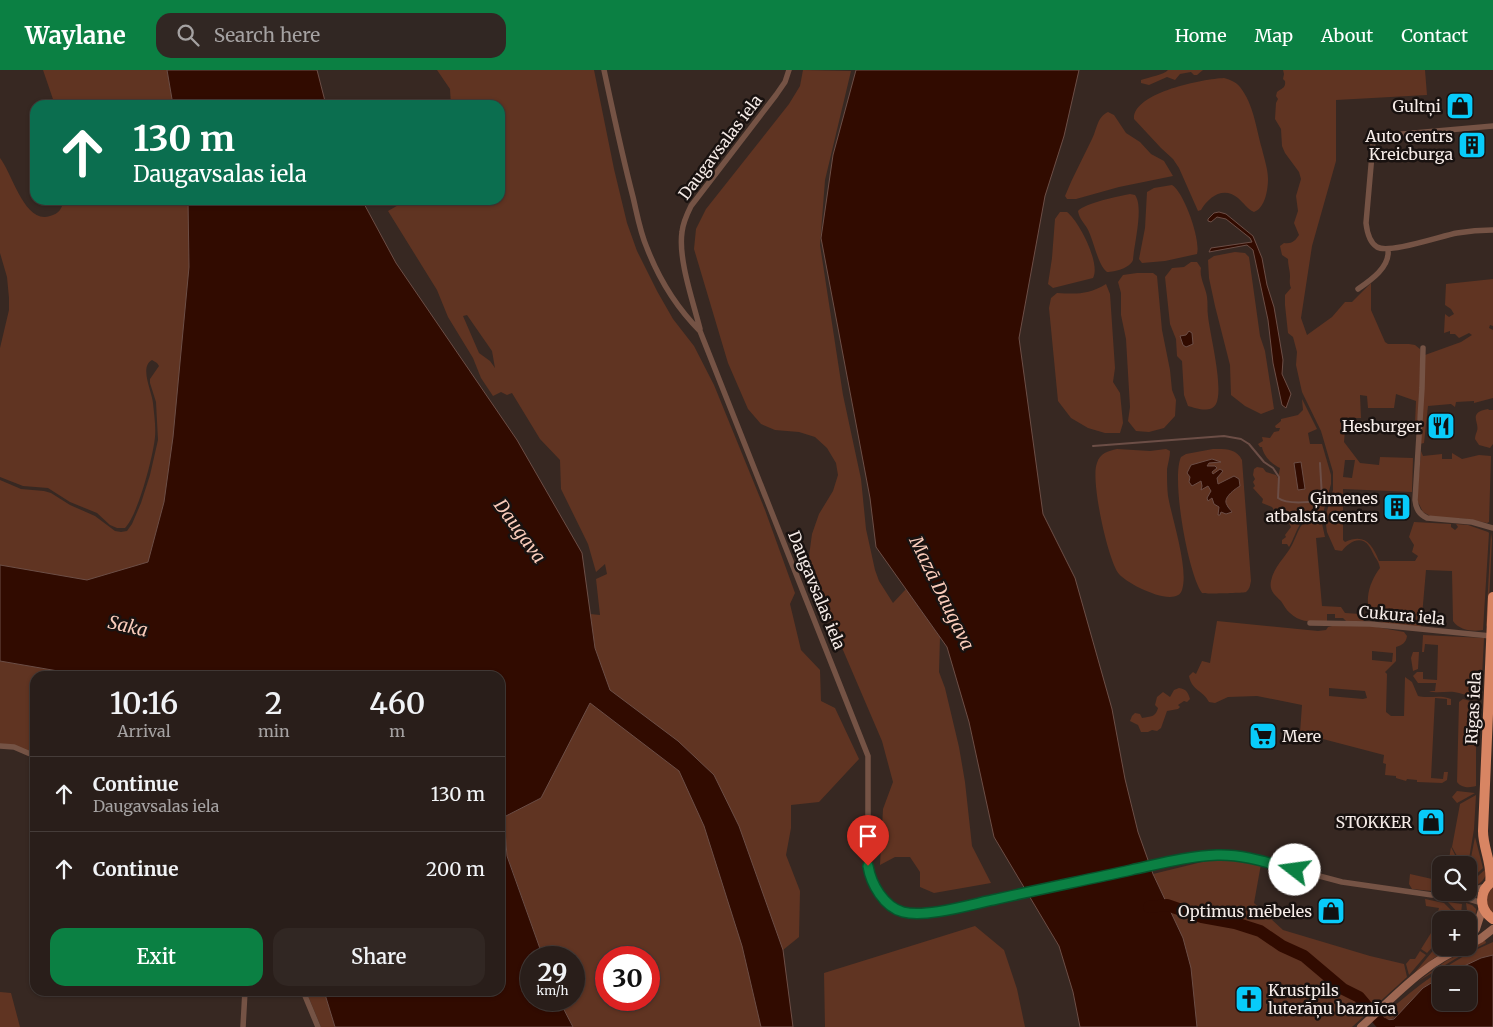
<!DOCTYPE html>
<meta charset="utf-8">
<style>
:root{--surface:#291e1a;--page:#312723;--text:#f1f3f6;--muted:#a5a2a2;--line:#453c39;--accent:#0b8043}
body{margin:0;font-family:Merriweather,serif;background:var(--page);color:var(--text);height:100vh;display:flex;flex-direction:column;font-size:19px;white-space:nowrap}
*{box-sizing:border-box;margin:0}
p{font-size:16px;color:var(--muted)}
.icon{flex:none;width:28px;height:28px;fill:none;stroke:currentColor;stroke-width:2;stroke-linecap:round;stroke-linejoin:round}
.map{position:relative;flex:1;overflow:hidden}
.sheet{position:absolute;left:30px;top:601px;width:475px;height:325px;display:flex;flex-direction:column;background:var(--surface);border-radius:15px;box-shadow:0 1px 4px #0004,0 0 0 1px var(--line)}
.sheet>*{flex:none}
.top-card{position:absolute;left:30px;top:30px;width:475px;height:105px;border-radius:15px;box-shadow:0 1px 4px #0004,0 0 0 1px var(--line);background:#0b6e4f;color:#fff;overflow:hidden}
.controls{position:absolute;left:1432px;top:786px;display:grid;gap:10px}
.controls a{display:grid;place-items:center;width:45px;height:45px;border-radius:10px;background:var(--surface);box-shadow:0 1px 4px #0004,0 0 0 1px var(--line);font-size:25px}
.speed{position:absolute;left:520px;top:876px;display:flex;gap:10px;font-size:25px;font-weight:700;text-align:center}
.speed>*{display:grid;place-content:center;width:65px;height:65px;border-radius:50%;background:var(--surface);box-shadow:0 1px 4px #0004,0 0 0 1px var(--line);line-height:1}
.speed small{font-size:12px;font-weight:400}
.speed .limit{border:8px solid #d22;background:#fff;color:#111}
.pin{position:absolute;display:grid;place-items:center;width:42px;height:42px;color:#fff;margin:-51px -21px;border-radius:50% 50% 50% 0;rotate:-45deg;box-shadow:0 0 5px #0007}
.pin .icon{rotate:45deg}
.me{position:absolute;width:55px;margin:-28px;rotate:285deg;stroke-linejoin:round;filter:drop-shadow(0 0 4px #0008)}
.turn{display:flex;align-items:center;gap:18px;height:105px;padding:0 20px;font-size:22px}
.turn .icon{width:65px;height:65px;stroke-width:2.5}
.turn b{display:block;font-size:35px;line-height:42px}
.eta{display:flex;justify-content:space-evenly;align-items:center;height:85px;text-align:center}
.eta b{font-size:30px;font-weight:600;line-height:35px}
.action{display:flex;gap:10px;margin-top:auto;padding:10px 20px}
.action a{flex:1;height:58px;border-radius:15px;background:var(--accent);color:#fff;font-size:20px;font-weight:600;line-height:58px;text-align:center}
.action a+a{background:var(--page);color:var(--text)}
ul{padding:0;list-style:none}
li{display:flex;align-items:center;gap:15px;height:75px;padding:0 20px;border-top:1px solid var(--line)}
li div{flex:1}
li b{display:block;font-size:19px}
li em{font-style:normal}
header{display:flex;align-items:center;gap:30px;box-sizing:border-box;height:70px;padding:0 25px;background:var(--accent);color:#fff}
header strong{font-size:24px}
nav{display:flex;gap:28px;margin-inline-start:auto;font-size:18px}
.search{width:350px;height:45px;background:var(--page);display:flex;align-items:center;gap:12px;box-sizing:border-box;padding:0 18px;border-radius:15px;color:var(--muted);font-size:19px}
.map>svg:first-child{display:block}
.green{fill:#603422;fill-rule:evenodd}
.water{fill:#310b00;stroke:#6c4e46}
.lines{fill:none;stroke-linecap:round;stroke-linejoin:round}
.stream{stroke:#6c4e46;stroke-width:2}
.river{stroke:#310b00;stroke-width:12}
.street{stroke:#755345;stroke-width:5.5}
.secondary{stroke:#9d6752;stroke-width:8}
.highway{stroke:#d88563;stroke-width:10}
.route-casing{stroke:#07532c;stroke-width:12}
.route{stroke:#0b8043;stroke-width:9}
.labels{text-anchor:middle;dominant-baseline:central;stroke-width:5;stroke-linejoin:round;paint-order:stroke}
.poi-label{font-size:16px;fill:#f6ece8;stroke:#191210;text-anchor:end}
.street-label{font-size:16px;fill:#f6ece8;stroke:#191210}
.water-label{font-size:18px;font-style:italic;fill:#faccbb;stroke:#191210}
</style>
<header>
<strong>Waylane</strong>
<div class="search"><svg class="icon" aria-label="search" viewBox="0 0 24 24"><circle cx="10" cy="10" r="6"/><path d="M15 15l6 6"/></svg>Search here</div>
<nav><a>Home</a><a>Map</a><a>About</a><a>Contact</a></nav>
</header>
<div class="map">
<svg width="1493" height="957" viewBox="0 0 1493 957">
<rect width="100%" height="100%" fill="#372822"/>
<!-- green -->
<path class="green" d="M43 0H167L173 35H55Z
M437 0H594L614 99 627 153 637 181 657 221 673 249 694 276 714 315 765 440 795 523 790 534 801 580 820 600 821 631 835 638 859 689 819 732 791 735V758L786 785 800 821 799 867 783 880 793 957H573L559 930H574V888L543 887 507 785 504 747 541 728 599 589 595 578 590 544 600 545 596 509 607 504 605 494 596 502 588 474 561 419 560 390 540 369 512 323 507 325 501 322 493 326 481 308 473 288 448 247 437 220 388 141 407 130H500V35H451L450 19ZM467 245 492 281 495 298 490 291 479 283 463 246ZM606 888H649V930H606Z
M803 0 851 1 825 110 820 175 843 325 861 409 866 459 875 500 879 511 893 533 906 519 940 567 939 602 945 618 959 677 965 712 972 776 991 813 934 823 920 817V802L910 787H895L880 795 883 739 893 712 882 671 813 510 809 486 812 464 819 444 833 421 838 405 836 393 827 378 815 367 799 362 775 360 761 354 748 339 728 293 694 179 696 159 706 139 789 34 800 16Z
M1168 0H1203L1197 5H1194L1191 2 1180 4 1175 10 1167 7 1149 15 1141 13V10C1149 7 1164 5 1168 0Z
M1283 0H1425L1427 25 1336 30V91L1312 176 1301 248 1307 265 1332 247 1345 232H1352L1371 213V240L1385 272 1388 274H1409L1415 275 1420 279 1421 319 1417 354H1415L1416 331 1396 324 1394 338H1368L1367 326 1360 325 1361 348H1346L1344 372 1360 393 1379 395 1380 387 1413 388 1412 422 1343 419V470L1345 472C1364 463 1372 473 1379 491H1415L1418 486 1412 482 1414 475 1409 467 1414 452 1451 454V457L1455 460 1458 457 1456 454 1468 455 1488 462 1489 463 1483 560C1472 562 1459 560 1453 551L1452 501 1426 500 1421 557C1398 555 1365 559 1368 527 1369 516 1374 506 1380 498 1379 493 1378 491 1375 487 1373 484 1372 480 1369 476 1361 465 1349 472 1342 481L1335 480 1327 462 1325 448 1333 420V402L1321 361 1302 322 1296 295 1297 282 1293 267 1288 263 1285 235V225L1291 218C1289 213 1290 211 1290 206 1290 200 1288 196 1288 189L1282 185 1280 176 1284 173C1292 174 1295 171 1299 165L1294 153 1298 141 1296 126 1301 109 1299 102 1285 83 1282 76 1281 59 1275 49 1276 33 1278 29 1276 26 1277 22C1282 18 1286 18 1285 11L1283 9 1284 4ZM1345 390H1355L1352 408 1343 407Z
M1224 8C1231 10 1236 12 1240 17 1254 35 1256 58 1262 79 1264 88 1268 99 1268 109 1268 120 1265 138 1254 142 1247 139 1244 133 1238 128 1224 116 1209 126 1201 140L1198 141 1179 98 1173 89 1161 78 1134 49C1133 22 1204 9 1224 8Z
M1108 42 1114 45 1126 63 1140 72 1151 84 1164 91 1173 106 1119 117 1076 129H1067L1065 126C1073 106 1083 88 1092 69 1097 59 1097 47 1108 42Z
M0 88C12 103 25 155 50 146 54 145 58 143 60 140 62 137 63 133 65 130H237L247 459 0 560V410L21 419 44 421 51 423 70 435 95 446 115 461 121 462 127 461 132 454 141 433 150 405 158 370 156 332 150 313V309L159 296 157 293 152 290C139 297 152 321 153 333 154 344 156 356 155 367 153 387 138 445 125 458H117L110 455 97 443 70 432 48 418 23 416 0 407V278L9 240V228L7 207 0 183Z
M1172 115C1184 122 1201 170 1197 184L1165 191 1142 193 1139 189 1145 158 1147 122 1154 118Z
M1130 124 1135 125C1144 137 1134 174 1133 190 1130 198 1115 202 1107 202 1097 194 1094 170 1087 158 1084 153 1079 148 1078 141 1085 133 1119 126 1130 124Z
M1060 142H1067C1079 151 1101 194 1093 208L1053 218 1048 214 1052 188 1055 149Z
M1235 182 1245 183 1249 187 1260 266 1265 281 1274 339 1261 344 1245 336 1231 325 1230 295 1215 236 1209 208 1208 190 1214 186Z
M1191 192H1197L1201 198C1199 207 1206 218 1207 227 1208 233 1207 240 1208 246 1210 265 1224 318 1216 334 1210 344 1196 338 1188 336L1184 325 1182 291 1177 286 1176 269 1170 254 1165 207 1172 198 1184 197Z
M1137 203H1153L1157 206 1162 260 1170 300 1172 320 1176 330 1175 346 1164 358 1149 362 1136 361 1128 351 1130 337 1126 269 1121 245V223L1118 212 1123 205Z
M1493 209V256L1490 255 1489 258 1493 260V328L1474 333V331L1456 332 1455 337 1451 334 1428 336 1424 373 1420 374 1425 285 1461 272 1472 265 1469 263 1459 268 1455 264H1450V261L1444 263 1445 244 1449 247 1454 244 1451 239 1445 235 1446 214Z
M1106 214 1110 224 1115 298 1113 312 1120 323 1123 353 1120 363H1105L1088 358 1071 348 1058 331 1049 238 1051 228 1057 223C1076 224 1088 225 1106 214Z
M1302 329 1317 359 1308 363 1310 374H1322L1331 405V414L1322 447C1301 436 1297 465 1289 477L1287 474H1282V470L1286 467 1285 465 1291 457 1288 451 1283 450C1280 446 1280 442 1275 438L1274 440 1272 437 1262 433 1263 429 1253 418 1255 416 1253 412 1255 409 1253 405 1254 399 1257 397 1263 398 1266 402 1276 405 1278 408 1280 398C1272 395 1263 385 1262 377H1260L1258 374 1263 371 1262 367 1270 368 1274 362 1279 361 1280 358H1276L1275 356 1281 351V349L1298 345 1303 340Z
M1488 339 1489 340H1493V374L1490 378 1479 375 1475 369C1475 366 1476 364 1477 361 1480 352 1467 343 1488 339Z
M1117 379 1150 381 1166 379 1170 381C1170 387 1168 393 1167 399 1167 408 1167 418 1168 426 1172 449 1189 499 1182 520 1176 539 1127 514 1119 504 1108 491 1090 409 1097 393 1100 383 1108 381 1117 379Z
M1213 379C1225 379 1236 378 1242 390L1251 511C1250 515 1250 519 1246 522 1244 523 1204 524 1202 523 1188 504 1171 408 1181 387L1186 384Z
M1421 381 1423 386 1442 384V389H1452V383L1462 389 1479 385 1491 386 1489 452 1487 453 1468 449 1432 447 1423 442 1417 430Z
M1312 448 1321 449 1325 467 1316 468 1322 536 1341 537 1345 543 1360 544 1363 546 1364 551 1348 553 1343 548H1335V544H1327V552C1314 552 1300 553 1290 543 1286 540 1284 535 1281 531 1275 525 1269 521 1271 511 1274 496 1285 488 1292 475 1298 464 1299 452 1312 448Z
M1491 462 1492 470 1488 553 1486 557Z
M1217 551 1318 561 1326 560 1328 557 1332 556H1371L1404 562 1407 566C1406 573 1402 575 1396 577V591L1385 602 1387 604 1386 642 1391 646H1404L1405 607 1412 612 1418 626C1428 629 1440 624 1451 629V635H1447V629L1435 628 1431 708 1443 709 1444 702H1448L1447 710 1442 713 1417 712V710L1407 709 1406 711 1396 708V706L1385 705 1386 694 1383 693 1384 685 1300 663 1302 635 1257 626 1228 627 1215 633 1209 632C1203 620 1192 621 1189 606L1193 602 1196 604 1202 591 1210 593ZM1372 581 1393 583 1392 592 1372 590ZM1329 618 1365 621 1367 628 1363 629 1329 626Z
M1423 565 1484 568 1481 625C1472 629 1463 623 1454 622 1446 621 1437 624 1429 621H1435L1436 613H1418L1413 606 1417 602H1423V609L1437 610 1438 575 1425 574 1424 582H1422Z
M1413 582H1419L1418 599 1413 601 1411 588Z
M0 591 58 601 77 606H35V683L0 674Z
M1179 618C1186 619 1188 622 1190 629L1187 632 1184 631 1178 635 1180 637 1178 639 1167 641 1161 658 1157 661 1152 660 1148 662H1141L1138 655 1130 651 1132 646 1135 643 1140 644 1142 648C1151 646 1155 648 1158 638L1155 635 1157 627 1163 622 1170 627 1174 620Z
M1463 629 1481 634 1477 670 1476 671V716C1470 718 1461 718 1457 712L1459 632Z
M1457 721 1475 723 1457 733 1452 727Z
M1476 725 1474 759 1468 795H1462L1452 777 1460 734Z
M1475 767 1483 798 1469 811V798Z
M1451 777 1460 795H1448Z
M1221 789 1249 791 1261 794 1254 833 1283 860 1370 886 1404 894 1407 907 1352 957H1161L1147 831 1153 804 1206 791Z
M1488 797C1486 810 1480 815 1469 818V814Z
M1410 804 1441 811V822L1412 819 1409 814Z
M1493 815V847L1484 835 1489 818Z
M1425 829 1444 833 1458 847 1457 850H1441V868L1427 883 1421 879 1431 863 1439 838 1426 836Z
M1448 832 1462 834 1461 844H1459Z
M1466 833 1472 835 1476 839 1475 856 1468 848Z
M975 856 1004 880 1017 919 1025 957H825L824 903Z
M1485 870 1486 873 1455 889 1417 912 1446 891Z
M1441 871V878H1452L1434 888 1412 906Z
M1493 872V885L1481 888 1445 905H1441V907L1423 918 1400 944 1390 950 1383 949V946C1417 915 1451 890 1493 872Z
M1420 881 1426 885 1409 905 1406 894 1410 889H1415Z
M306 921H324L335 957H321Z
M0 922 11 923 20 957H0Z"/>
<!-- water -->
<path class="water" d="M167 0H317L326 35H173Z
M856 0H1079L1064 66 1045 126 1019 268 1043 444 1075 508 1112 639 1125 709 1138 762 1153 804 1183 868 1191 898 1197 957H1080L1073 922 1059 876 994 767 969 652 947 577 876 477 870 428 821 168 833 85Z
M188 130H362L396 193 517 370 582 483 595 578 610 620 678 671 714 705 739 756 783 880 793 957H761L742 876 704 756 679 701 590 633 541 728 504 747 507 786 543 887 531 888V930H559L573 957H335L324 921H500V606H77L58 601 0 591V495L87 510 148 492 164 432 173 367 189 197Z
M1219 142 1226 144 1253 166 1262 188 1267 215 1274 237 1283 290 1282 304 1291 324 1286 338 1282 335 1273 293 1268 250 1253 180 1247 175 1209 182 1211 178 1252 172 1250 168 1226 149 1217 147 1211 152 1208 151V149L1214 143Z
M1189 261 1192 263 1193 274 1186 277 1183 275 1180 266 1186 265Z
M1212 389 1221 392 1209 393 1207 396H1215L1217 398 1212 402 1213 404 1220 399 1223 401 1217 408 1218 414 1234 406 1239 409 1240 416C1235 419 1222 428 1227 435 1228 438 1231 440 1232 442L1226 444 1221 442 1220 445H1218L1219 437 1214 434 1212 428 1208 431 1207 428 1211 421 1208 416 1201 420 1202 416 1201 411 1192 416 1189 412 1190 407 1187 403 1191 395Z
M1301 392 1305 419 1298 420 1294 393Z
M1493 885V957H1379L1377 955 1383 949 1388 950 1394 949 1423 918 1441 907V932H1469V905H1445L1481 888Z"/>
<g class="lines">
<!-- stream -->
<path class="stream" d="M1093 376 1224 366 1241 369 1249 374 1264 392 1273 398 1279 407 1278 428C1286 434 1315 434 1322 427L1320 393"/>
<!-- river -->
<path class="river" d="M1149 837 1167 835 1202 847 1235 853 1260 861 1282 876 1304 886 1343 919 1359 927 1380 952 1389 957"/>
<!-- street -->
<path class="street" d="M604 0C613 42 622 85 633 127 637 144 640 162 647 178 659 209 677 238 700 261L868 686V796C871 813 883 836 902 841 912 844 923 843 933 842L1170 791 1217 785 1255 789 1342 812 1432 825 1459 822
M1492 160C1480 160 1469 161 1457 163 1441 166 1389 184 1377 177 1369 172 1367 162 1366 153L1373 73 1380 66 1493 56
M1358 219C1371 210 1390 197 1388 180
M700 259C693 231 678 189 682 162 683 153 687 144 691 136L776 25 785 12 789 0
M1423 278 1422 318 1415 430C1416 439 1419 444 1427 448L1472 452 1493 458
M1310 553 1370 554 1491 566
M0 676 14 677 35 686
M1469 821 1486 816
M1441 827 1469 829 1482 833
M303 921 318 957
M243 957 245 921"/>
<!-- secondary -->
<path class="secondary" d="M1469 869 1476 859 1483 837
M1469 875 1480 869 1493 859
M1361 957C1390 931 1426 891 1463 878"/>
<!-- highway -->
<path class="highway" d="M1493 811C1479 820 1478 839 1493 849
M1490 813C1493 795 1483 779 1483 761L1493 527"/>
</g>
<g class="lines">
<defs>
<path id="route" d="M868 796C871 814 884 837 903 842 927 848 972 834 997 829 1041 819 1086 810 1131 800 1159 794 1188 786 1217 785 1243 784 1269 793 1295 800"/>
</defs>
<!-- route casing -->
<use href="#route" class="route-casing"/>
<!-- route -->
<use href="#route" class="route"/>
</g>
<!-- icons -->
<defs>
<symbol id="shop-square" viewBox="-11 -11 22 22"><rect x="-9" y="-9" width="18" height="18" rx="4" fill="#08cbfa" stroke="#191210"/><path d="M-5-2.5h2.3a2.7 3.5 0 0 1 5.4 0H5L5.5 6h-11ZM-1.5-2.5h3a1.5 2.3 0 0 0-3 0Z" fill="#111"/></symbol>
<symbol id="building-square" viewBox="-11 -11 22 22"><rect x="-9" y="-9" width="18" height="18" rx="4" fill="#08cbfa" stroke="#191210"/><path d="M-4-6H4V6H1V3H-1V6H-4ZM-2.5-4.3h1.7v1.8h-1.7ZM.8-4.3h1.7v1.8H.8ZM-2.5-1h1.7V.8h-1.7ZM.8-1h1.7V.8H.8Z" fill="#111"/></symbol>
<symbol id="restaurant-square" viewBox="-11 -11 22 22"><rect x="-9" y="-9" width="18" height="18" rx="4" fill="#08cbfa" stroke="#191210"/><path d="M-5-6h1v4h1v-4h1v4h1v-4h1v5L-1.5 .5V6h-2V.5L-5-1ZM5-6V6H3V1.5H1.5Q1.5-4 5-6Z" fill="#111"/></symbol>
<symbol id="supermarket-square" viewBox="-11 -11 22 22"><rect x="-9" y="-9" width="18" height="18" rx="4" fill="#08cbfa" stroke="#191210"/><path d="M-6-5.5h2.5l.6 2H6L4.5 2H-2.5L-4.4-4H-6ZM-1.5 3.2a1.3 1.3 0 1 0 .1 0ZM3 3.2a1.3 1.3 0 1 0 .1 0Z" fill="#111"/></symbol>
<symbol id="church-square" viewBox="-11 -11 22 22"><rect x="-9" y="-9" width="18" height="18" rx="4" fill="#08cbfa" stroke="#191210"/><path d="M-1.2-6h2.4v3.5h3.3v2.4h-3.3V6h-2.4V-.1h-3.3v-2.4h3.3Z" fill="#111"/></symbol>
</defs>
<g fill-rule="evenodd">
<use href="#shop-square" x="1444" y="20" width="32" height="32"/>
<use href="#building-square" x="1456" y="59" width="32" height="32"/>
<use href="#restaurant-square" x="1425" y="340" width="32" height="32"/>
<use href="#building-square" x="1381" y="421" width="32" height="32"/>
<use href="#supermarket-square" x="1247" y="650" width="32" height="32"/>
<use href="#shop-square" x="1415" y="736" width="32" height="32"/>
<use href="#shop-square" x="1315" y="825" width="32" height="32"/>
<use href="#church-square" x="1233" y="913" width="32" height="32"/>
</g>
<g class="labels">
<!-- poi labels -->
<g class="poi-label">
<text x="1441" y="36">Gultņi</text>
<text x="1453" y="66">Auto centrs<tspan x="1453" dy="18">Kreicburga</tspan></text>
<text x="1422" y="356">Hesburger</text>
<text x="1378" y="428">Ģimenes<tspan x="1378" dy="18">atbalsta centrs</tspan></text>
<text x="1282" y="666" text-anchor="start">Mere</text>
<text x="1412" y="752">STOKKER</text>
<text x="1312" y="841">Optimus mēbeles</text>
<text x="1268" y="920" text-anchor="start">Krustpils<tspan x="1268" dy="18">luterāņu baznīca</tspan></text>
</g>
<!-- street labels -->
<g class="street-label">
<text transform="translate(720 77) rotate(-53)">Daugavsalas iela</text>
<text transform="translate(817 520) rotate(68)">Daugavsalas iela</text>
<text transform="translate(1402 545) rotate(5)">Cukura iela</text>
<text transform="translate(1473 638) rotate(-87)">Rīgas iela</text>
</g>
<!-- water labels -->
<g class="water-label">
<text transform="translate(520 461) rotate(54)">Daugava</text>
<text transform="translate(942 523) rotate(64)">Mazā Daugava</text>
<text transform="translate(128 556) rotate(13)">Saka</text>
</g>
</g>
</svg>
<div class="controls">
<a><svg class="icon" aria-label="search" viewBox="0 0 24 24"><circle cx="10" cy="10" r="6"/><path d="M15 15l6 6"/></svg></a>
<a>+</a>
<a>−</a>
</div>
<div class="speed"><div>29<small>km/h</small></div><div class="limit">30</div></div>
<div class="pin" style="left:868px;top:796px;background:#d93025"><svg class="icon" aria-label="arrive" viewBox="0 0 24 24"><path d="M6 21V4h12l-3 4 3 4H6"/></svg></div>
<svg class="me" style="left:1295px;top:800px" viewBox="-20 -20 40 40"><circle r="19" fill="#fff"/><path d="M0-13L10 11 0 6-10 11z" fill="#0b8043"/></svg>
<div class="top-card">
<div class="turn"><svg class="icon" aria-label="ahead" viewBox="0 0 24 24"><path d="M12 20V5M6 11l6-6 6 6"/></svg><div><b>130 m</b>Daugavsalas iela</div></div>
</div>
<section class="sheet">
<div class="eta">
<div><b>10:16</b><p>Arrival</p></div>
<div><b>2</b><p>min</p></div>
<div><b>460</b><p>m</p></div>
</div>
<ul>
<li><svg class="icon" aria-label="ahead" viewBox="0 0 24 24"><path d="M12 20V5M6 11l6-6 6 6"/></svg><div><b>Continue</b><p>Daugavsalas iela</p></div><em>130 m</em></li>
<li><svg class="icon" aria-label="ahead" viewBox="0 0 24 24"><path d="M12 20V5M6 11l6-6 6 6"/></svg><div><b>Continue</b></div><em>200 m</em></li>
</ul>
<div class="action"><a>Exit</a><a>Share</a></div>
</section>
</div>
